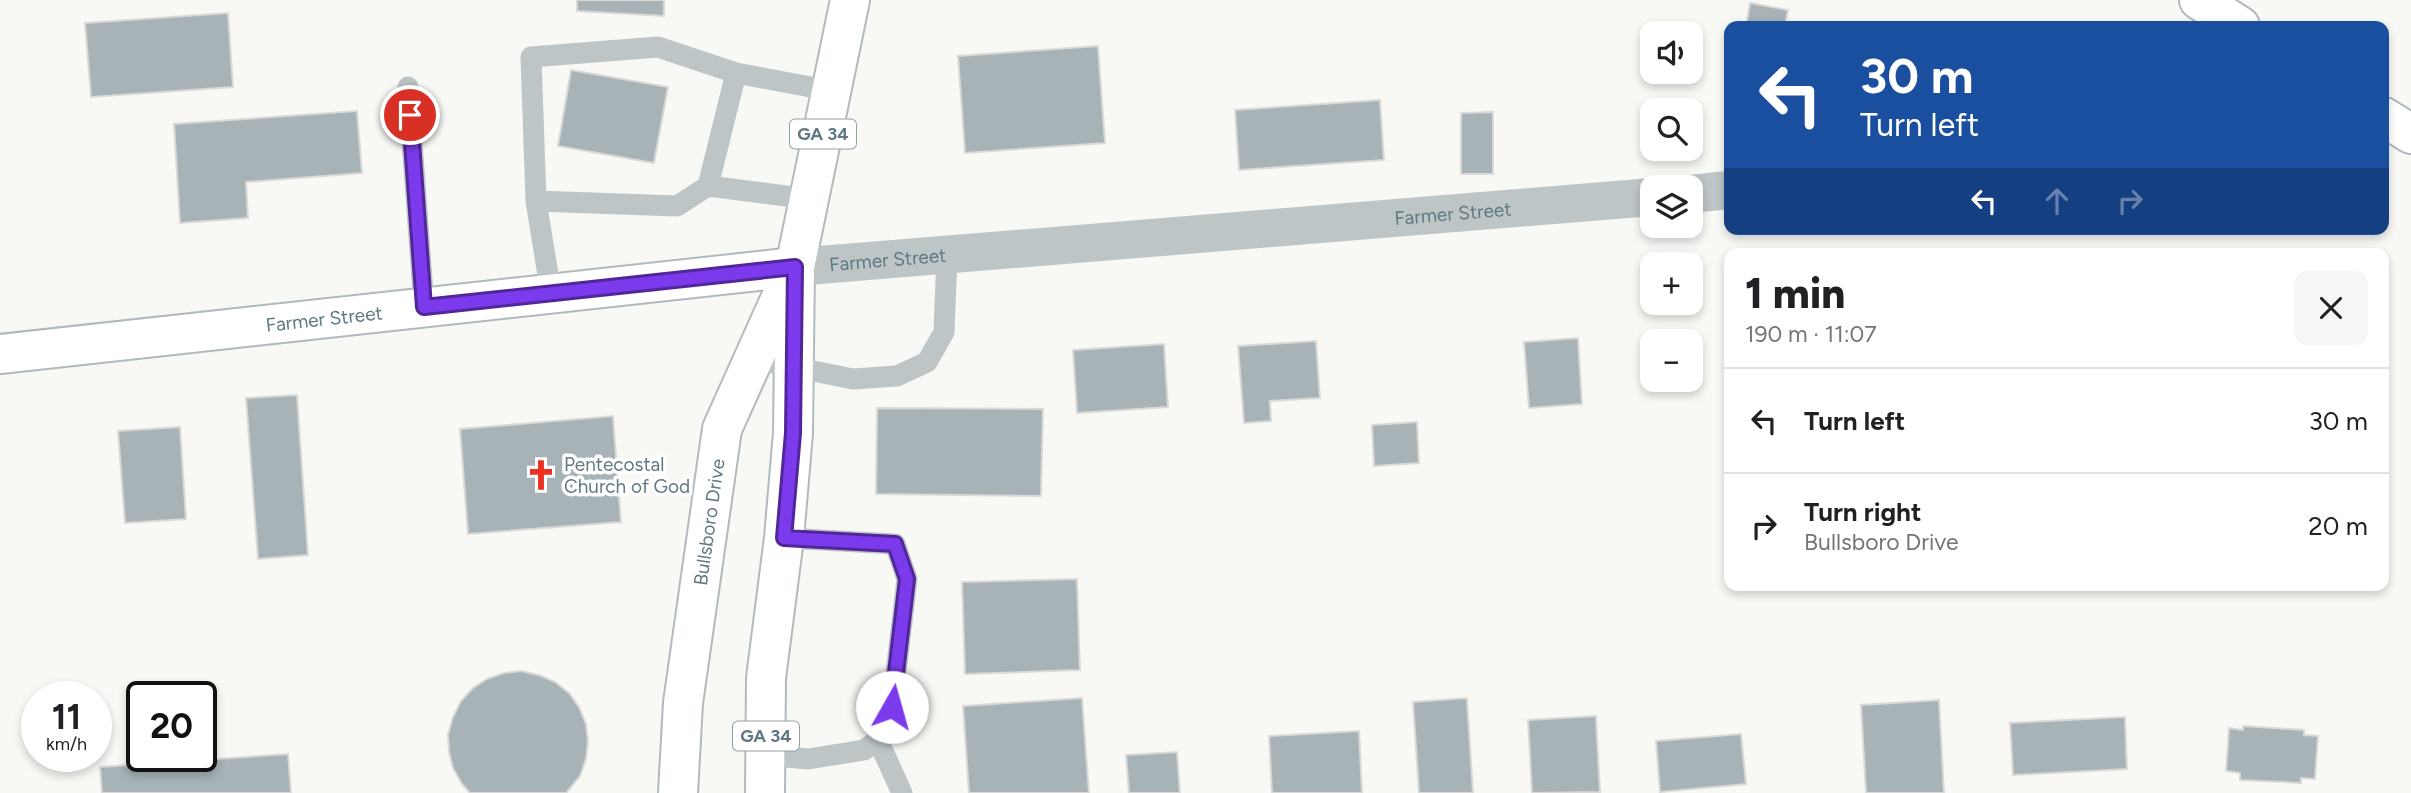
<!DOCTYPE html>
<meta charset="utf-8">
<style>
:root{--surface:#fff;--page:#f6f6f6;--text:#202124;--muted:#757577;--line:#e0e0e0}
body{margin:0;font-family:Figtree,sans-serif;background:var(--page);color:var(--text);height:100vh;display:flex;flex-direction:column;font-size:26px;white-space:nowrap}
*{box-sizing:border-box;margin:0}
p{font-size:23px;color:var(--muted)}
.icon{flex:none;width:38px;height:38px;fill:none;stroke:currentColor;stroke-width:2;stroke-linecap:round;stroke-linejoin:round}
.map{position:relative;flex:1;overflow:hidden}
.details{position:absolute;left:1724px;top:248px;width:665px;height:343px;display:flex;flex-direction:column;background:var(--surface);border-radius:14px;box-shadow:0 4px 10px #0003}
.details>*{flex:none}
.guide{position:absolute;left:1724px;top:21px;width:665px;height:214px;border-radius:14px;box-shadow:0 4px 10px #0003;background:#1a4fa0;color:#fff;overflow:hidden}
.buttons{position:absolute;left:1640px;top:21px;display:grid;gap:14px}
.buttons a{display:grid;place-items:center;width:63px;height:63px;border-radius:14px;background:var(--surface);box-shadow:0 4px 10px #0003;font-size:35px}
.speed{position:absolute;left:21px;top:681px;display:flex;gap:14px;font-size:35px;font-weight:700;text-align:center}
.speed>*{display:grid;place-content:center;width:91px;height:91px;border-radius:50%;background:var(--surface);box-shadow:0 4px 10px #0003;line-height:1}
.speed small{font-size:18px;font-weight:400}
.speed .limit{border:4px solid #111;border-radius:10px;background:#fff;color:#111}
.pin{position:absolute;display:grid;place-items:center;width:60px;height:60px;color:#fff;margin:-30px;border:4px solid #fff;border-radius:50%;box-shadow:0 2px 7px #0007}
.me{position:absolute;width:77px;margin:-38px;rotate:7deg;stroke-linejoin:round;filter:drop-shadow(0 0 5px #0008)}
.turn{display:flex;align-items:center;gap:24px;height:147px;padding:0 21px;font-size:32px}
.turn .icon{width:91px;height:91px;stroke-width:2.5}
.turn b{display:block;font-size:49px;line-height:60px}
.lanes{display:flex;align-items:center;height:66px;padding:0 21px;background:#0003;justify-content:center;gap:35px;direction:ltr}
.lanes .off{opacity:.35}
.round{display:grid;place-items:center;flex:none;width:74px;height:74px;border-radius:14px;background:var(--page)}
.headline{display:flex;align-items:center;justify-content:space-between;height:119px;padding:0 21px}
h1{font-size:42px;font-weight:800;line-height:52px}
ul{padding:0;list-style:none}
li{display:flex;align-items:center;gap:21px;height:105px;padding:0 21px;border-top:2px solid var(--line)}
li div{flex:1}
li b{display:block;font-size:26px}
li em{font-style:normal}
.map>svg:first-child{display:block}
.building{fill:#a7b3b7;stroke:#dad9d7;stroke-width:2}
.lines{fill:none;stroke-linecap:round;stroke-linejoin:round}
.secondary-casing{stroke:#b0b9bc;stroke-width:42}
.primary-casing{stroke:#b3babd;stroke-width:42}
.lane{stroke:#bec5c7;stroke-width:21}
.street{stroke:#bec5c7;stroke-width:38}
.secondary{stroke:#fff;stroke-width:38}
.primary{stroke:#fff;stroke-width:38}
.route-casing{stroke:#51269a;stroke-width:18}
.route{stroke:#7c3aed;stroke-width:12}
.labels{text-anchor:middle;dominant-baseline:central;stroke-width:7;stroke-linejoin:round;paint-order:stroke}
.shield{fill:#fff;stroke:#90a1a8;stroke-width:2}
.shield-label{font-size:18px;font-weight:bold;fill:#617982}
.street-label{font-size:19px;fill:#617982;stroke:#fff}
.poi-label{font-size:19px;fill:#617982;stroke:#fff;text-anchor:start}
</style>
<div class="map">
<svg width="2411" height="793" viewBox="0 0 2411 793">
<rect width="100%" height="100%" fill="#f8f8f5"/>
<!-- building -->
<path class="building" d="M577 0H664V16L577 11Z
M1750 3 1788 10 1785 26H1746Z
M228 13 233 87 91 97 85 23Z
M1098 46 1105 143 965 153 958 56Z
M571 70 668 87 654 163 558 146Z
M1380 100 1384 160 1239 170 1235 110Z
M357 111 362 173 246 182 248 218 180 223 174 124Z
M1493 112V174H1461V113Z
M1578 338 1582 404 1529 408 1524 342Z
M1316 341 1320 398 1270 401 1271 421 1244 423 1238 346Z
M1164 344 1168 407 1077 413 1073 350Z
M297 395 308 555 258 559 246 398Z
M877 408 1043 409 1041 496 876 494Z
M613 416 621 522 468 534 460 429Z
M1417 422 1419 463 1374 466 1372 425Z
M180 427 186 519 125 523 118 431Z
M1077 579 1080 670 965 674 962 582Z
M521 671 539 675 555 682 569 693 579 707 586 724 588 741 586 759 580 776 566 793H470L462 784 453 768 449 752 448 734 453 717 461 701 473 688 487 679 504 673Z
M1082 698 1089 793H969L963 706Z
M1467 698 1473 793H1419L1413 702Z
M1939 700 1944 793H1866L1861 705Z
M1596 716 1600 792 1532 793 1528 720Z
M2125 717 2127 769 2013 775 2010 723Z
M2243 726 2304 730V735L2318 736 2315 779 2301 778V783L2240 780V773L2226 771 2229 728 2243 730Z
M1359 731 1362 793H1272L1269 736Z
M1741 734 1746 784 1660 792 1656 741Z
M1177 752 1180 793H1129L1126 755Z
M288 754 291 793H102L100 767Z"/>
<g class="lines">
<defs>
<g id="secondary">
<path d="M2199 0 2240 26"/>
<path d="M2384 117 2411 134"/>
<path id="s2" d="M0 354 795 267"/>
</g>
<g id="primary">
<path id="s3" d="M678 793 683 703 722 429 788 282"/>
<path d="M765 793 766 678 784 538 793 433 795 267 850 0"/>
</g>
</defs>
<!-- secondary casing -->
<use href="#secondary" class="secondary-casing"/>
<!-- primary casing -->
<use href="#primary" class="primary-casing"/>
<!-- lane -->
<path class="lane" d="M408 87 424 307
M708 186 736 73
M536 201 531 57 658 47 736 73 832 91
M551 293 536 201 677 206 708 186 809 199
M754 359 853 379 897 376 927 362 944 332 947 254
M878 740 902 793
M766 755 808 759 864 750 889 732 907 579 895 544 784 538"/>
<!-- street -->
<g class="street">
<path d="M1690 194 1729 190"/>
<path id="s1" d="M795 267 1652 197"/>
</g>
<!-- secondary -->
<use href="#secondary" class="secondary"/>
<!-- primary -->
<use href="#primary" class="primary"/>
</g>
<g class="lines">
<defs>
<path id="route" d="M410 115 424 307 795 267 793 433 784 538 895 544 907 579 892 707"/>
</defs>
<!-- route casing -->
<use href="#route" class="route-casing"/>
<!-- route -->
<use href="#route" class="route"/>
</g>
<!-- icons -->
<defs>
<symbol id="church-bare" viewBox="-9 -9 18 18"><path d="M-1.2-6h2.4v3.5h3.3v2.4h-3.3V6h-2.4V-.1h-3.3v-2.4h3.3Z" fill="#ec3121" stroke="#fff" stroke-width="2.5" paint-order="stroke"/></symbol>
</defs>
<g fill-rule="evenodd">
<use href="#church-bare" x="519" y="453" width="44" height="44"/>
</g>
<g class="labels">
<!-- shield labels -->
<g class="shield">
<rect x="790" y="119.5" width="66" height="29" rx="5"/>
<rect x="733" y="721.5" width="66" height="29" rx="5"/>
</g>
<g class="shield-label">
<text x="823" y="134">GA 34</text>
<text x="766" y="736">GA 34</text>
</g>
<!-- street labels -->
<g class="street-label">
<text stroke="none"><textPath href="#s1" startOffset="660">Farmer Street</textPath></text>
<text stroke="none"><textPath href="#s1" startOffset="93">Farmer Street</textPath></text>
<text stroke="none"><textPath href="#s2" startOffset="326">Farmer Street</textPath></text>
<text stroke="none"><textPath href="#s3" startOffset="273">Bullsboro Drive</textPath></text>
</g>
<!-- poi labels -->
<g class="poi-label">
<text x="564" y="464">Pentecostal<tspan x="564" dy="22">Church of God</tspan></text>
</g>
</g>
</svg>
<div class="buttons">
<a><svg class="icon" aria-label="sound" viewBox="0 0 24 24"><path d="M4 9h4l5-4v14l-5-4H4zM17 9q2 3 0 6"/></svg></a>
<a><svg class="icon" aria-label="search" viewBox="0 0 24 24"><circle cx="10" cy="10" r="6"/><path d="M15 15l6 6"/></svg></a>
<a><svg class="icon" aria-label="layers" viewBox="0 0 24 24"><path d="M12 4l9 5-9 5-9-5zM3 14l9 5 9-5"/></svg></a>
<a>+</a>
<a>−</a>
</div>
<div class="speed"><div>11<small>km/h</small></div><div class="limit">20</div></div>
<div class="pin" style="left:410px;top:115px;background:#d93025"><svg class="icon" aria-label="arrive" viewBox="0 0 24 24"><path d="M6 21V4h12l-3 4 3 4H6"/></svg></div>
<svg class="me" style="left:892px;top:707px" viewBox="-20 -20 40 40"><circle r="19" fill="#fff"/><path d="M0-13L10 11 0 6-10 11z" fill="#7c3aed"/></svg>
<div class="guide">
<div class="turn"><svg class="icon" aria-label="left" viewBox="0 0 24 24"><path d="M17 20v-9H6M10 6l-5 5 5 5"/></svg><div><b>30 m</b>Turn left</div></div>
<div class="lanes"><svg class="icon" aria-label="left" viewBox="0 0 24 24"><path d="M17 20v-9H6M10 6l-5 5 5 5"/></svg><svg class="icon off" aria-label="ahead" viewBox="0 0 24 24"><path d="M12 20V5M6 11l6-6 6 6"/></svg><svg class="icon off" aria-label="right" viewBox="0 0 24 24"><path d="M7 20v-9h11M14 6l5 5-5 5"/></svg></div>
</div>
<section class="details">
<div class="headline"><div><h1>1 min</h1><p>190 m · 11:07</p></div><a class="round"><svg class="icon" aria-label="close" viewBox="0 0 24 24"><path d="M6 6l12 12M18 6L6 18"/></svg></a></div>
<ul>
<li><svg class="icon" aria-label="left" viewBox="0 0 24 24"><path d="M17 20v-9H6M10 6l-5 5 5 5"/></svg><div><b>Turn left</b></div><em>30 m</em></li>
<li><svg class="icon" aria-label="right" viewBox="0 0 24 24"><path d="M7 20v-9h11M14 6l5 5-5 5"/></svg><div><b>Turn right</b><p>Bullsboro Drive</p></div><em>20 m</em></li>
</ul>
</section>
</div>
